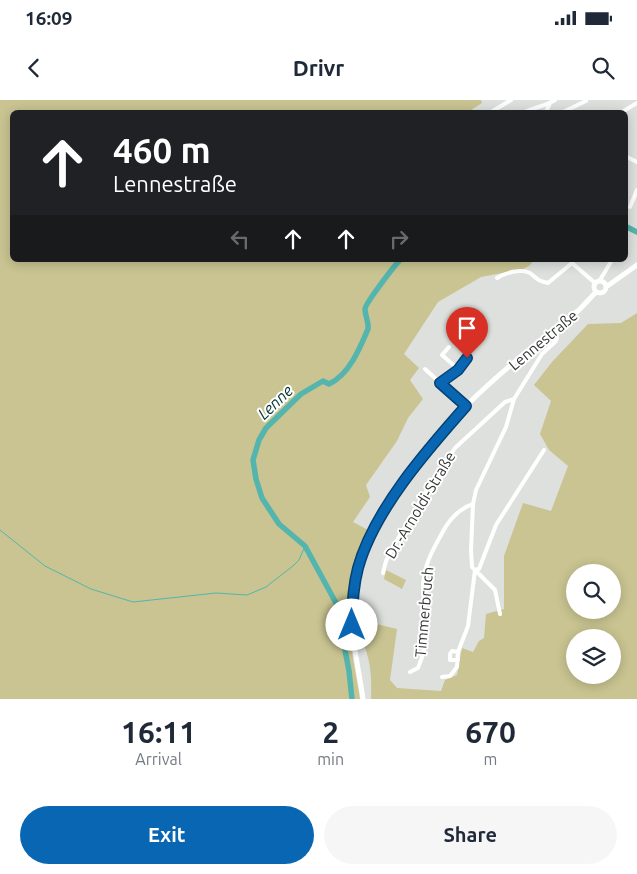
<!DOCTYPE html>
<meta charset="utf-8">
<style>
:root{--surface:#fff;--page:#f6f6f7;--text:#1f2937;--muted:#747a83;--accent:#0866b3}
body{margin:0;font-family:Ubuntu,sans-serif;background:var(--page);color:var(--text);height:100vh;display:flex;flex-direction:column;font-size:19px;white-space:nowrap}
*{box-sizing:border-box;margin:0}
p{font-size:16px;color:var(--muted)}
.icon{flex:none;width:28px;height:28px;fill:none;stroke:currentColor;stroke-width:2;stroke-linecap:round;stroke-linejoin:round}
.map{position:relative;height:599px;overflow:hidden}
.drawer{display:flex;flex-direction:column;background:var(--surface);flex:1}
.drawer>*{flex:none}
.top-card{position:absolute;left:10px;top:10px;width:618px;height:152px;border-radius:8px;box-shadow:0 2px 12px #0003;background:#202124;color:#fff;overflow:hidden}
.controls{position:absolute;left:566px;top:464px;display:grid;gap:10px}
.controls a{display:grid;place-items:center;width:55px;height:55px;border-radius:50%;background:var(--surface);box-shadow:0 2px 12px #0003;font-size:25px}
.pin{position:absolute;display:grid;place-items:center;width:42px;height:42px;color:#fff;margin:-51px -21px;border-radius:50% 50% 50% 0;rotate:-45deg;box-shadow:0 0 5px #0007}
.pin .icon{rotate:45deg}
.me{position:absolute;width:55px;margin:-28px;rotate:0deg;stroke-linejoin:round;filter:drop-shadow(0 0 4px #0008)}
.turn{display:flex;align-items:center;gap:18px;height:105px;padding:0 20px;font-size:22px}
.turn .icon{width:65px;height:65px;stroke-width:2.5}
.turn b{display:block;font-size:35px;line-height:42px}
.lanes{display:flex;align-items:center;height:48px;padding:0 20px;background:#0003;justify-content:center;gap:25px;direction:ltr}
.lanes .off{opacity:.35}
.eta{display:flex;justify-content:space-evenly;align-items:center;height:85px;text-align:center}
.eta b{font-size:30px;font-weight:600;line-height:35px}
.cta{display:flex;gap:10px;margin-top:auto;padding:10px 20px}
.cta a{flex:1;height:58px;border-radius:30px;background:var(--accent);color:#fff;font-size:20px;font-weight:600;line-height:58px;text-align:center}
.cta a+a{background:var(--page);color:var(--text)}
.status{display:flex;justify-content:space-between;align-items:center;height:35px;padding:0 25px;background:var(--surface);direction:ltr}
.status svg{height:14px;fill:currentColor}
header{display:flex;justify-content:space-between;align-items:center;height:65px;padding:0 20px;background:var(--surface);font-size:22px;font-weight:600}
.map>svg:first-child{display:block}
.green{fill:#c9c491;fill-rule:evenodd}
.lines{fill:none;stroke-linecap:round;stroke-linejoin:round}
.stream{stroke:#53b5ad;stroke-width:1}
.river{stroke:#53b5ad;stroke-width:5.5}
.minor{stroke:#fff;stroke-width:4}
.major{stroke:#fff;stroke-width:5}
.route-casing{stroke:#054274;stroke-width:12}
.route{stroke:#0866b3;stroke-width:9}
.labels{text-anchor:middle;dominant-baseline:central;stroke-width:4;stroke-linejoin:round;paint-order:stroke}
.street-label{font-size:15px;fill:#343534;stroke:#fff}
.water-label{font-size:16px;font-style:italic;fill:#02332f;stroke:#fff}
</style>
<div class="status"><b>16:09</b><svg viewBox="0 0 49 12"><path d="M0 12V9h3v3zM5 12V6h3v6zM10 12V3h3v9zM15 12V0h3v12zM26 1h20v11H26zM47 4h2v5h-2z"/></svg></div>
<header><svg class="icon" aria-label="back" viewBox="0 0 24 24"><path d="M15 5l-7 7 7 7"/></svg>Drivr<svg class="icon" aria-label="search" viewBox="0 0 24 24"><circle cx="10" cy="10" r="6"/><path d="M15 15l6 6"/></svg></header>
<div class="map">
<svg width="637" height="599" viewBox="0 0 637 599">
<rect width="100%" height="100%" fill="#dde0dd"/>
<!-- green -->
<path class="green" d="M0 0H481L482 3 468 12H12V160H534L529 166 523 169 481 177 438 202 404 254 419 268 410 280 423 299 408 318 397 341 366 385 370 397 353 422 370 431C359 453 350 477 348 502 347 534 355 567 360 599H0Z
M637 213V599H371C372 571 370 556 358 531L364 521 397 529 390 580 397 588 441 591 445 580 457 575 462 548 473 552 479 541 484 538 486 514 504 509V456L523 403 551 411 568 366 549 350 540 334 551 301 534 285 552 262 588 224 621 223ZM575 472H612V510H575ZM575 538H612V575H575Z
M386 470 406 480 402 489 384 479Z"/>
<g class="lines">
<!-- stream -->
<path class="stream" d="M0 430 45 466 91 489 133 502 216 493 247 495 266 487 294 465 299 460 305 446"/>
<!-- river -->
<path class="river" d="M625 126 637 132
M352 599 349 571 336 503 305 446 279 424 262 398 256 379 253 360 259 340 266 328 301 294 323 281 329 284C349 275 360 248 368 229 369 222 365 216 365 209 365 204 394 166 400 160"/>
<!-- minor -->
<path class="minor" d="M491 12 511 0
M525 12C535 7 546 6 555 0
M546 12 550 3
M563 12 586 1
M622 12 637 3
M625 56 637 62
M630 107 637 90
M497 178C505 173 521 168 530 173 538 179 536 180 548 183L572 163 595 183
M600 180 612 160
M449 247 442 255 458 269
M425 269 466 306
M441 283 458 269 467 258
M475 470 479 469 496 425 544 350
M383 473 386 461 393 447 423 396 455 348 505 302 514 299 542 254 556 241 557 237 553 231
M500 514 495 490 472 467 471 450 473 404 476 390 506 327 514 299
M458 560H450V554L452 551 458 552
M410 572 418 568C424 554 427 535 426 519 426 508 423 497 423 485 424 466 432 451 441 435 448 421 458 409 473 404
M442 577 450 576 457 567 458 552 468 526 475 470"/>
<!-- major -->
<path class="major" d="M594 187a6 6 0 1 1 12 0a6 6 0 1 1-12 0Z
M606 187 637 165
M363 599C358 563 348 527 353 490 358 455 375 426 394 397 415 365 439 333 467 305 501 271 541 240 579 210L596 192"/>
</g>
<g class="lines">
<defs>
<path id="route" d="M352 525C352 506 353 487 358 468 374 410 427 350 466 306L440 283 458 270 467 258"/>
</defs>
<!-- route casing -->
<use href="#route" class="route-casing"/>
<!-- route -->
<use href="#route" class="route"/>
</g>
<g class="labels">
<!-- street labels -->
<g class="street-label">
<text transform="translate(543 240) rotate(-40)">Lennestraße</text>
<text transform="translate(420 405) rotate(-59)">Dr.-Arnoldi-Straße</text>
<text transform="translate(424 512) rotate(-85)">Timmerbruch</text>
</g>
<!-- water labels -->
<g class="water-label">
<text transform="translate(275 302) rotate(-44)">Lenne</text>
</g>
</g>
</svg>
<div class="controls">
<a><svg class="icon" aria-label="search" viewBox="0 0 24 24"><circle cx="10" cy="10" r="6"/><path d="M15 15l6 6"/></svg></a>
<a><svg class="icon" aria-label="layers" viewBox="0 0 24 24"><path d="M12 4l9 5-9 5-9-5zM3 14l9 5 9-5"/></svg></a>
</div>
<div class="pin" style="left:467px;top:258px;background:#d93025"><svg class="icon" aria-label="arrive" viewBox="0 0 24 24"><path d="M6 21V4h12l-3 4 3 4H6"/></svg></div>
<svg class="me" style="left:352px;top:525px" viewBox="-20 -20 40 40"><circle r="19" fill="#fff"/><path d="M0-13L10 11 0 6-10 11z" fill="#0866b3"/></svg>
<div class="top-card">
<div class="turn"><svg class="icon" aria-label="ahead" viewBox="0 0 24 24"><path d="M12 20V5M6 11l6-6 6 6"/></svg><div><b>460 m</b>Lennestraße</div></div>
<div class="lanes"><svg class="icon off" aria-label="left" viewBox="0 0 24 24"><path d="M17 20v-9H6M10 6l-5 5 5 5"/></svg><svg class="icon" aria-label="ahead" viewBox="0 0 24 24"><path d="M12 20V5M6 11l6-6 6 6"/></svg><svg class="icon" aria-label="ahead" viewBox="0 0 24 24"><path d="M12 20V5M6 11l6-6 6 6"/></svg><svg class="icon off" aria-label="right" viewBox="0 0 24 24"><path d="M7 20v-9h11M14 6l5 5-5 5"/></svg></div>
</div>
</div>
<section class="drawer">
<div class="eta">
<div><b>16:11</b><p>Arrival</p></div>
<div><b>2</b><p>min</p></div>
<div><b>670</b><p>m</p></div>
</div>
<div class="cta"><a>Exit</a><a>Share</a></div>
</section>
